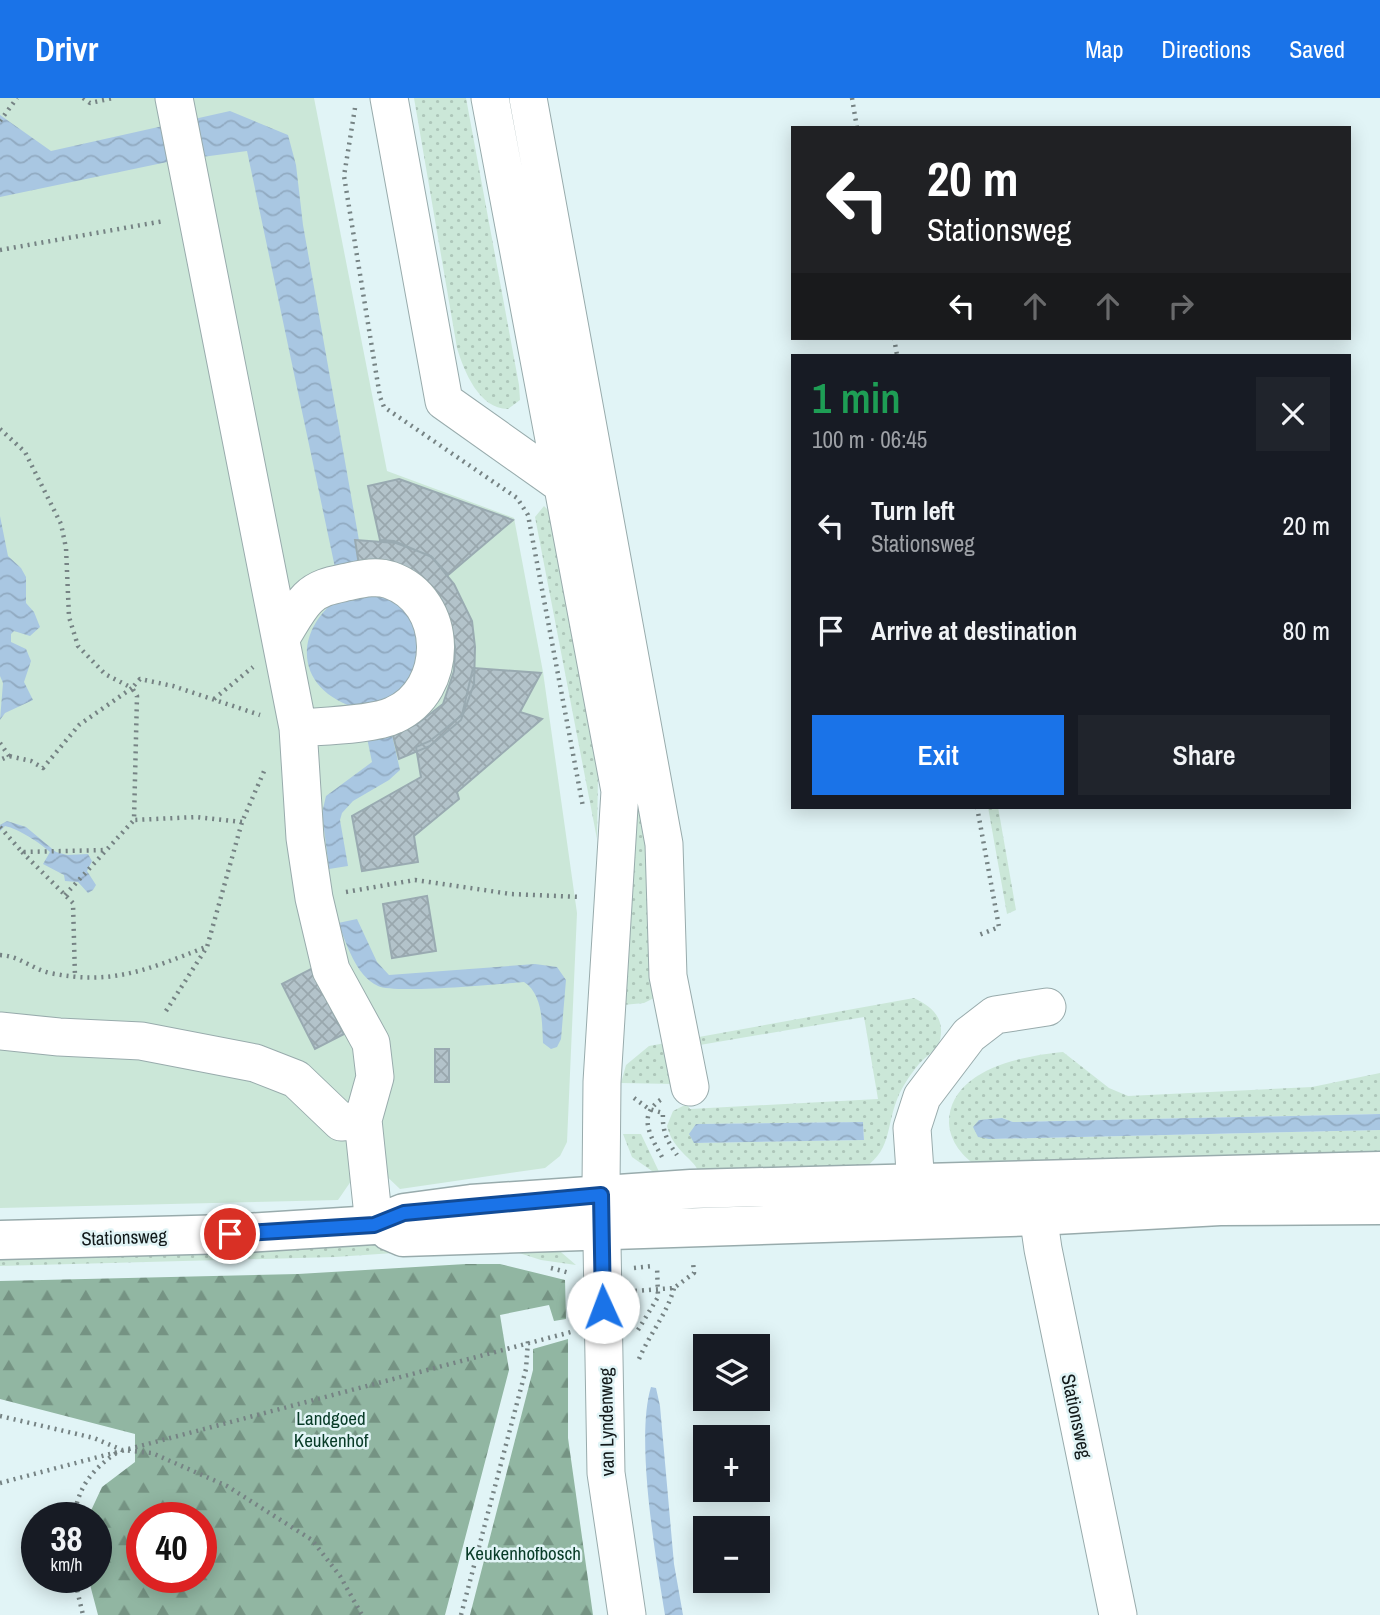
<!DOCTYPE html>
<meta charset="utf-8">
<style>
:root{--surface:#171b24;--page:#20242c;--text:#f1f3f6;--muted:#9ea1a6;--accent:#1a73e8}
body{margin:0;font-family:"Archivo Narrow",sans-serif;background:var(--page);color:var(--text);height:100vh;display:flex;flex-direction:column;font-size:26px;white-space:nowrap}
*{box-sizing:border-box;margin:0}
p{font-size:23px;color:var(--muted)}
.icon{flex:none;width:38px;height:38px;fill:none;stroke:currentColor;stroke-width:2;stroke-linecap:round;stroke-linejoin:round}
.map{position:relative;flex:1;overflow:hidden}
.drawer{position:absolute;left:791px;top:256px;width:560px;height:455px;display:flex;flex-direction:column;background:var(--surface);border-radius:0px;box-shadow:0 4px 18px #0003}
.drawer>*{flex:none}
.banner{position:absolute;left:791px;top:28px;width:560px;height:214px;border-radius:0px;box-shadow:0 4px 18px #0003;background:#202124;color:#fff;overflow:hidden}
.tools{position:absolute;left:693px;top:1236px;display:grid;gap:14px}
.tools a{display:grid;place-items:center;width:77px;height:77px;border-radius:0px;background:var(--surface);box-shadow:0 4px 18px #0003;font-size:35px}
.speed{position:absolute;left:21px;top:1404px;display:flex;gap:14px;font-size:35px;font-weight:700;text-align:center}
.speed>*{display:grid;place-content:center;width:91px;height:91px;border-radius:50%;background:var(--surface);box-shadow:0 4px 18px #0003;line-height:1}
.speed small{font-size:18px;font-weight:400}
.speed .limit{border:10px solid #d22;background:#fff;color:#111}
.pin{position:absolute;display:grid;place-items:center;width:60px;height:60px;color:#fff;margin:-30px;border:4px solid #fff;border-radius:50%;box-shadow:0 2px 7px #0007}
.me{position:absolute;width:77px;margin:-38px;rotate:358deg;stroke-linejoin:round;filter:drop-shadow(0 0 5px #0008)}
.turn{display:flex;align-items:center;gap:24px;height:147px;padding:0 21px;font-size:32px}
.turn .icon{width:91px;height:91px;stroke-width:2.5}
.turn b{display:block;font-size:49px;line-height:60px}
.lanes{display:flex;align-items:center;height:66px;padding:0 21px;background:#0003;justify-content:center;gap:35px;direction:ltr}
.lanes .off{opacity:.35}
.round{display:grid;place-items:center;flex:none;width:74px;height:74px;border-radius:0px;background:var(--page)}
.head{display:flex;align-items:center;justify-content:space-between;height:119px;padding:0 21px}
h1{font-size:42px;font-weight:600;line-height:52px;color:#1e9e55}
.primary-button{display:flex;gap:14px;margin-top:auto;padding:14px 21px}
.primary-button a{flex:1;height:80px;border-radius:0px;background:var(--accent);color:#fff;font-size:28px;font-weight:600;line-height:80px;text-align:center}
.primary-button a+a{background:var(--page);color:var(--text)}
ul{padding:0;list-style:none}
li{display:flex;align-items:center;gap:21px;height:105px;padding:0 21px}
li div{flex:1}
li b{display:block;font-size:26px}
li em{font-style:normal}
header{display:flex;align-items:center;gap:42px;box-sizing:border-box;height:98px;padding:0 35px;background:var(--accent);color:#fff}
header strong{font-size:33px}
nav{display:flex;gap:38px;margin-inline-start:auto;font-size:24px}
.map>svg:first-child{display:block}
.grass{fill:url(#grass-dots);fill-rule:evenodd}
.forest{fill:url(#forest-firs);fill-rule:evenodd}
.garden{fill:#cbe7d8}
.water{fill:url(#water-waves)}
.building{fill:url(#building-cross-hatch);stroke:#99aab1;stroke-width:2}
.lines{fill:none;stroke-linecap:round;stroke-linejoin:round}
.minor-casing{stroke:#98abac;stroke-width:39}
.major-casing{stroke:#98abac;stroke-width:41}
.path{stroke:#768384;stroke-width:4.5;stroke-dasharray:2 5;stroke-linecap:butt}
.minor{stroke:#fff;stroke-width:37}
.major{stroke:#fff;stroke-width:38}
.route-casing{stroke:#114b97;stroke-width:18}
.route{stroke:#1a73e8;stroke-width:12}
.labels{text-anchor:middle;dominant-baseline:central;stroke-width:5;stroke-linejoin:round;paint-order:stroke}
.street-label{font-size:19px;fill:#131a1b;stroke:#e1f4f6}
.park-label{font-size:19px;fill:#083b27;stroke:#e1f4f6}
</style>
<header>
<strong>Drivr</strong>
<nav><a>Map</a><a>Directions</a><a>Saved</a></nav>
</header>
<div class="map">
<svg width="1380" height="1517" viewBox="0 0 1380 1517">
<defs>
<pattern id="grass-dots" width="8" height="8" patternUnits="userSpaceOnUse" patternTransform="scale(1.75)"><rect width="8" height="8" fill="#cbe7d8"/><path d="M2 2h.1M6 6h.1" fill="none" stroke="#adc6b9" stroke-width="1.8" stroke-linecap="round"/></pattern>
<pattern id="forest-firs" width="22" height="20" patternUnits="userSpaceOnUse" patternTransform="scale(1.75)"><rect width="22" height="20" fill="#91b6a2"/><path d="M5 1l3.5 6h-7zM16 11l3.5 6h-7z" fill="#759383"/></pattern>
<pattern id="water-waves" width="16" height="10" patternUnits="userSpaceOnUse" patternTransform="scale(1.75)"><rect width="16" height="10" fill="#a9c7e2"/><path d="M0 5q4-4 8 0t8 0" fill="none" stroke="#91aac1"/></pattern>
<pattern id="building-cross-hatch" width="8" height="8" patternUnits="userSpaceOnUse" patternTransform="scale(1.75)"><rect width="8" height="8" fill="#b3c3ca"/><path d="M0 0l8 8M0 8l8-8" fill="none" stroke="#99a7ad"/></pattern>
</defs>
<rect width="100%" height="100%" fill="#e1f4f6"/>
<!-- grass -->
<path class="grass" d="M414 0H466L519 287 520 302 508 311C479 311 464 273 457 250Z
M544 408 554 418 598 675 597 741 535 419Z
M634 646 664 895 644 905 623 907Z
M988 709H998L1016 812 1007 816Z
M914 900C928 907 940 915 941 931 942 951 930 954 919 966 912 974 902 989 898 999 885 1030 893 1054 859 1073L699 1075C695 1061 673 1053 667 1028L673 1013 687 1006 690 1011 878 1001 864 919 694 948 673 986 621 985 626 967 649 948ZM863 1024 864 1042 694 1045 696 1026Z
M1063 954 1109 990 1128 998 1312 989 1380 975V1016L1013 1024 1002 1020 979 1022 989 1041 1380 1032V1064L978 1069C963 1059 950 1044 949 1025 949 972 1021 958 1063 954Z
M623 1036H641L662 1080 632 1059Z
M533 1142 555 1149 576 1167 541 1162 516 1154 423 1153 335 1159 0 1168V1157Z"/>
<!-- forest -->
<path class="forest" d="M466 1166H500L565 1182 566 1221 554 1223 549 1207 500 1217 509 1272 445 1517H98L88 1479H96V1419H88L102 1389 135 1364V1336L0 1301V1183L298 1176ZM142 1419H201V1479H142Z
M568 1241V1340L593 1517H470L533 1272V1251Z"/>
<!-- garden -->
<path class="garden" d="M0 0H314L387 373 514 420 543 574 577 815 567 1044 560 1058 545 1070 400 1091 378 1070 358 1073 338 1102 0 1110Z"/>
<!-- water -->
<path class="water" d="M230 13 288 37 296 67 303 127 368 493 387 497 415 522 423 560 392 637 400 672 389 682 353 703 342 715 340 722 348 768 329 771 322 715 326 698 372 664 361 611C297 595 289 536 341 498L247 53 172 63 0 99V17L51 53Z
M0 418 8 458 21 470 26 479V505L34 514 40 529 30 538 14 533 11 536V544L26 551 31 563 24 584 33 602 5 615 0 622 3 585 0 578Z
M7 723 26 729 56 754 67 757 88 756 92 763 87 773 96 787 93 792 88 795 78 784 65 783 64 777 43 766 50 754C40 745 19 731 5 728L0 733V727Z
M357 821 377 864 389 877 535 866 557 869 566 882 561 941 557 949 551 951 543 945C542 925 543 896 524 884 500 886 394 896 378 888 355 877 347 846 338 825Z
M1380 1016V1032L989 1041 978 1039 973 1029 979 1022 1002 1020 1013 1024Z
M863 1024 864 1042 694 1045 689 1036 696 1026Z
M651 1289 656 1290 660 1308 674 1466 683 1517H665C656 1461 635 1341 651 1289Z"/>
<!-- building -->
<path class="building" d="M399 381 513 422 448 477 432 459 394 443 380 442 368 388Z
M355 442 396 445 431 458 454 486 472 523 475 549 474 586 461 622 430 648 399 661 393 637 417 626 443 606 454 573 455 549 449 522 359 467Z
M473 570 541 575 520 614 542 621 457 694 459 701 414 738 418 764 362 773 352 718 421 679 416 649 430 643 462 617Z
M427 798 436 853 392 860 383 806Z
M311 871 344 936 315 951 282 886Z
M435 951H449V984H435Z"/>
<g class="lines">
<defs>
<path id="minor" d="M174 0 298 630 305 740 314 800 331 872 371 945 375 979 363 1022 374 1127
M389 0 444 303 564 388
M490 0 620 693 602 984 601 1088 606 1375 627 1517
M528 0 664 746 668 878 690 989
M281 540C290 526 297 511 308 500 319 489 333 487 347 484 361 481 376 477 390 482 450 503 450 592 394 617 374 627 322 628 298 630
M0 933 59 939 141 943 255 965 296 981 341 1024 363 1022
M1034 1089 1043 1151 1118 1517
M918 1117 912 1030 922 999 969 937 995 917 1047 909"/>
<path id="major" d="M389 1133 403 1139 1037 1118 1220 1108 1380 1107
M0 1142 230 1136 374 1127 404 1115 471 1106 691 1091 1380 1073"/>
</defs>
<!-- minor casing -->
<use href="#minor" class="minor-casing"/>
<!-- major casing -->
<use href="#major" class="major-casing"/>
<!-- path -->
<path class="path" d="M83 0 90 5 113 0
M852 0 857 30
M355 10 344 78 380 299 384 309 517 400 528 417 583 709
M0 23 17 0
M0 152 164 123
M894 240 897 257
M0 331 25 354 61 426 66 450 69 519 78 548 105 576 132 590 79 627 43 670 31 663 9 658
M214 601 253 569
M0 645 9 658 0 662
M977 709 999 829 979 837
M242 724 196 719 134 722 137 598 132 590 140 581 173 588 260 617
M0 729 22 754 107 752
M22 754 73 805 75 879
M346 794 415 782 511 796 580 799
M65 797 134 722
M0 857C20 858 32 871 50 875 112 888 149 871 206 849
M166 913 207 849 242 724 265 671
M634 1000 649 1011 663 1015C662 1033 667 1043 677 1057
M662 1059C651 1039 636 1017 662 1001
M551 1170 570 1175
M634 1170 653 1168
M635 1193 674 1190 694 1175 693 1164
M638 1232 658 1199 657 1168
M639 1261C650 1235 667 1216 674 1190
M0 1318 94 1340 122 1352 152 1355 227 1388 312 1442 340 1478 362 1517
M0 1385 571 1234
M74 1419C78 1389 93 1370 118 1354
M74 1479 83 1517
M461 1517 526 1271 528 1243"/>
<!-- minor -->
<use href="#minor" class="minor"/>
<!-- major -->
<use href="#major" class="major"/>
</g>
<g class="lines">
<defs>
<path id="route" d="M230 1136 374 1127 404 1115 601 1097 603 1209"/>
</defs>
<!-- route casing -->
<use href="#route" class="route-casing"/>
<!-- route -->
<use href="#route" class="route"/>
</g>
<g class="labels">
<!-- street labels -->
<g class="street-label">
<text transform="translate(124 1139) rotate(-2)">Stationsweg</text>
<text transform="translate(1077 1318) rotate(78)">Stationsweg</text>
<text transform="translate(606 1324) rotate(-91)">van Lyndenweg</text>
</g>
<!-- park labels -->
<g class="park-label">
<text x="331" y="1320">Landgoed<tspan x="331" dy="22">Keukenhof</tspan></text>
<text x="523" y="1455">Keukenhofbosch</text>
</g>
</g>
</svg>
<div class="tools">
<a><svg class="icon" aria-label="layers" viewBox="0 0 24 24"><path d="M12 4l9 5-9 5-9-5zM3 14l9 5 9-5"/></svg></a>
<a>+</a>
<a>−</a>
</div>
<div class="speed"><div>38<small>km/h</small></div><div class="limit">40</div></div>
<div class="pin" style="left:230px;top:1136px;background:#d93025"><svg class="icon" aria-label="arrive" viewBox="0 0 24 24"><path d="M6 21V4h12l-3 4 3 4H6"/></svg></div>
<svg class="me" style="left:603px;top:1209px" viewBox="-20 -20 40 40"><circle r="19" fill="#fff"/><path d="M0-13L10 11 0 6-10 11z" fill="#1a73e8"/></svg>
<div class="banner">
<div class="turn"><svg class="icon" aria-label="left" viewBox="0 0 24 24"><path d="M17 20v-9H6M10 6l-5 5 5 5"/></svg><div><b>20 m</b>Stationsweg</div></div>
<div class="lanes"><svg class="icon" aria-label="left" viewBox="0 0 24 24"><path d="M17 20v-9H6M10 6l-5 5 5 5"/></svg><svg class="icon off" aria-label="ahead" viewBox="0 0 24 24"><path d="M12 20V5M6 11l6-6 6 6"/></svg><svg class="icon off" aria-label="ahead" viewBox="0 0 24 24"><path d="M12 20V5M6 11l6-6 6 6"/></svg><svg class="icon off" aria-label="right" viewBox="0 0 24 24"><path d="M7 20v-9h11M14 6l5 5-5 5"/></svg></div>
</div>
<section class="drawer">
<div class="head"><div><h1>1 min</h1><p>100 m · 06:45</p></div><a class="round"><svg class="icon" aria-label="close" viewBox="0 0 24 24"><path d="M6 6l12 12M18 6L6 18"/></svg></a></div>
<ul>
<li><svg class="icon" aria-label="left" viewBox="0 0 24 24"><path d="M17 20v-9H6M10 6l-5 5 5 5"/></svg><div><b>Turn left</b><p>Stationsweg</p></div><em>20 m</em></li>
<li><svg class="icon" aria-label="arrive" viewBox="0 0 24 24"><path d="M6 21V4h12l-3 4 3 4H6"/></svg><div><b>Arrive at destination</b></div><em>80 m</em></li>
</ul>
<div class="primary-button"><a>Exit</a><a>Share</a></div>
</section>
</div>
